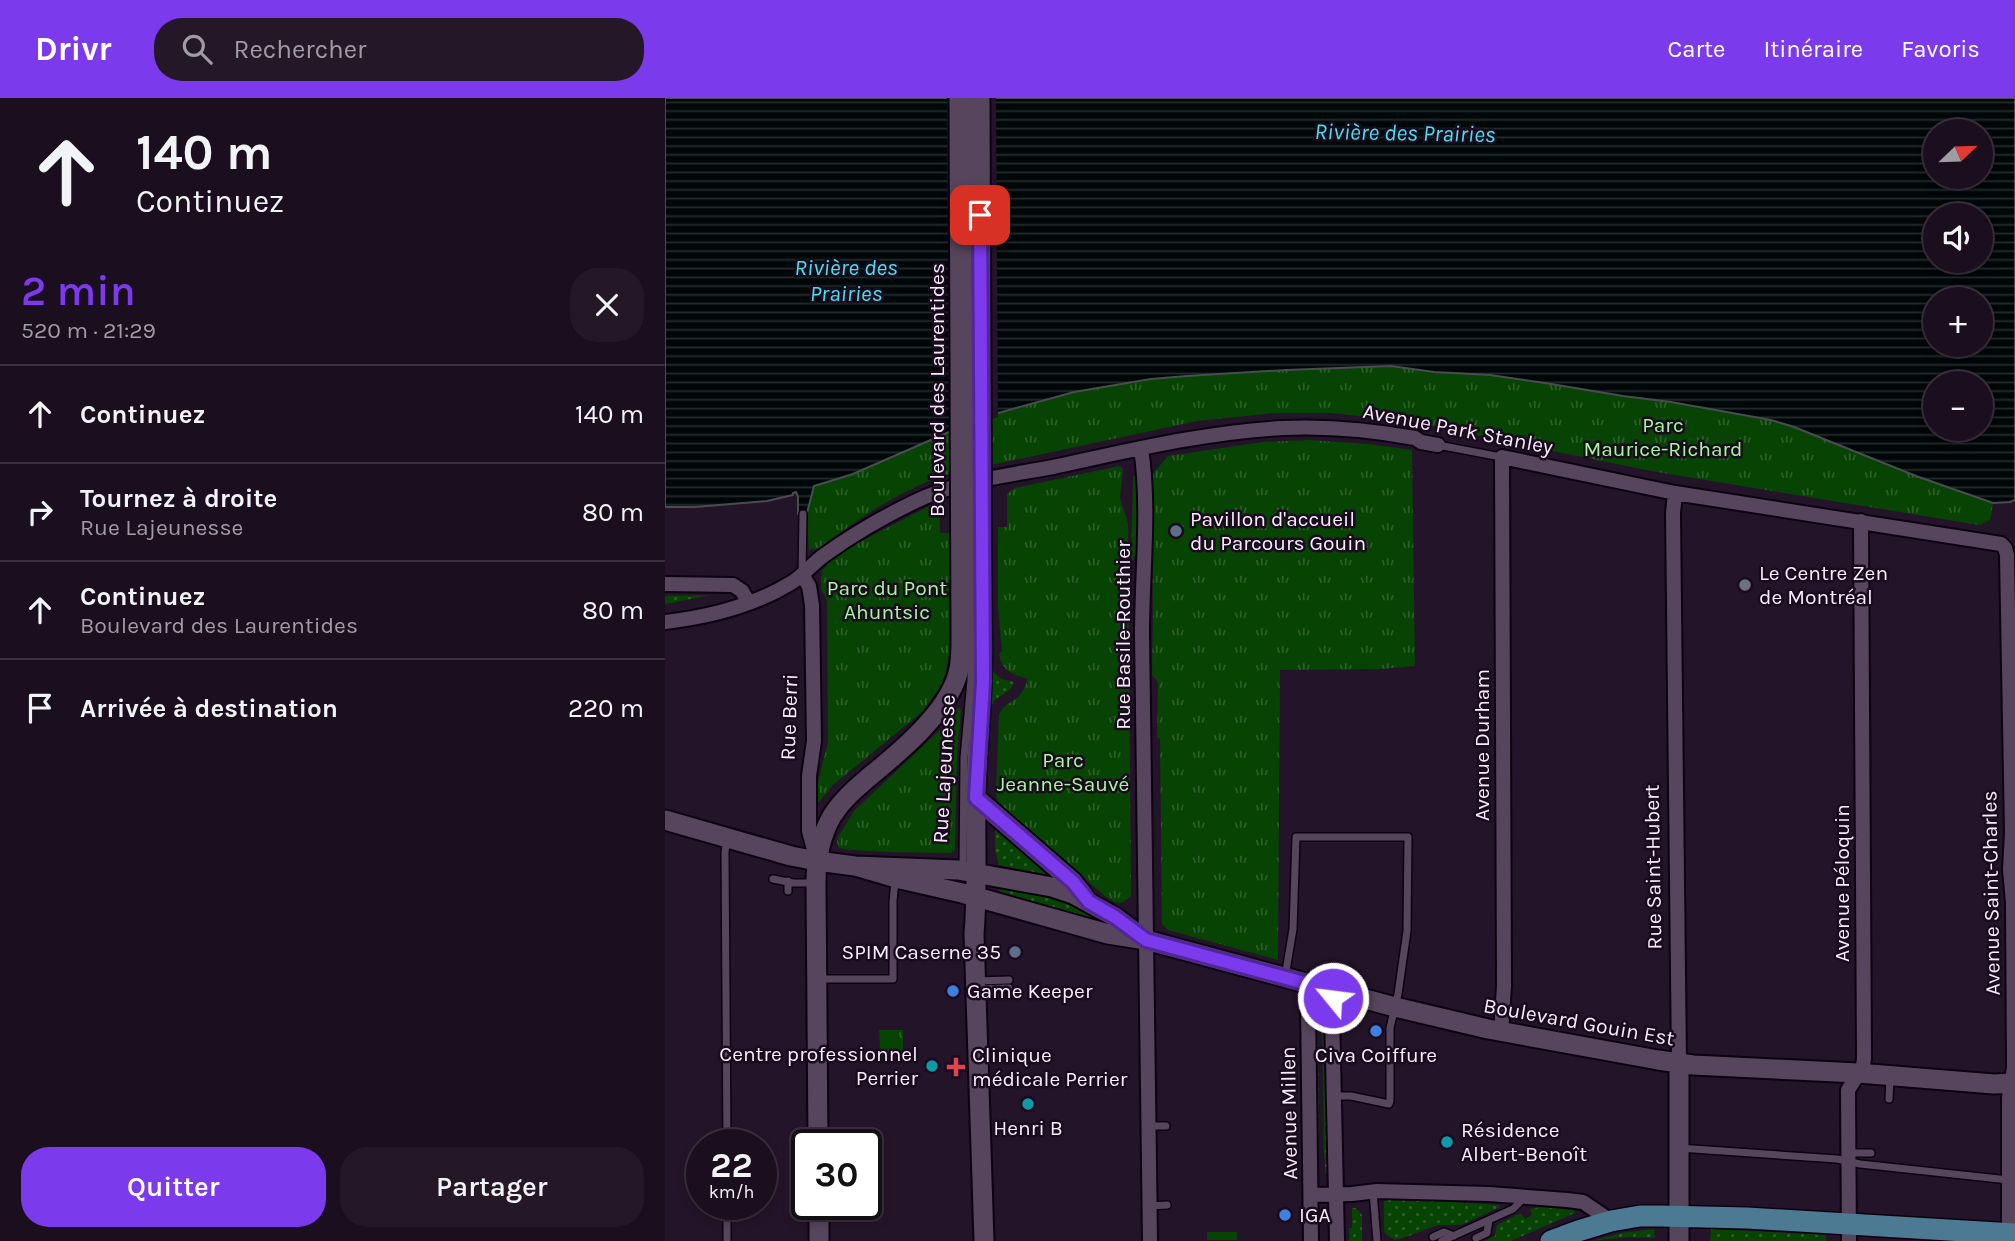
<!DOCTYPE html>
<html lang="fr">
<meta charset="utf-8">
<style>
:root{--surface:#1b0f1f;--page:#241828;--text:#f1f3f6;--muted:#a09ca4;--line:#392f3d;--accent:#7c3aed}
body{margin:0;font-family:Karla,sans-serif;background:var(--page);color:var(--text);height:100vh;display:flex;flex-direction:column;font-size:26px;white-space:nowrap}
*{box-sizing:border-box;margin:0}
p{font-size:23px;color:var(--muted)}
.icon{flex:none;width:38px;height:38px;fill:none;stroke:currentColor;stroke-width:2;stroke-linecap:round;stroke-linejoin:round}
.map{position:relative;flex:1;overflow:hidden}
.sheet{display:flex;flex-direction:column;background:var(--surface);width:665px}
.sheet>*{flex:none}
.hud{background:#1b0f1f;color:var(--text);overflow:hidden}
.needle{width:46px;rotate:67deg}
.tools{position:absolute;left:1258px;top:21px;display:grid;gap:14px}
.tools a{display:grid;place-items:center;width:70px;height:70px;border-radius:50%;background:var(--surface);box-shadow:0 4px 10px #0003,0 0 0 2px var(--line);font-size:35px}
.speed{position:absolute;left:21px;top:1031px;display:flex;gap:14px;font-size:35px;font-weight:700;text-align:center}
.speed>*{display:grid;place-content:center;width:91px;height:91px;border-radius:50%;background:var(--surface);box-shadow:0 4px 10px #0003,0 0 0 2px var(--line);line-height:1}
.speed small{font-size:18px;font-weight:400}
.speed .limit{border:4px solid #111;border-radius:10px;background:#fff;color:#111}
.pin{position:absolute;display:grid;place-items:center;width:60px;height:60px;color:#fff;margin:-30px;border-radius:14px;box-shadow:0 4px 10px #0006}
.me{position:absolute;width:77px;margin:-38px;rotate:299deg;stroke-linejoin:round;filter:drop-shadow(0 0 5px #0008)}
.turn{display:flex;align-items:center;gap:24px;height:147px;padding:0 21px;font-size:32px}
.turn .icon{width:91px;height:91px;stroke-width:2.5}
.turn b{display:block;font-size:49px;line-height:60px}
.round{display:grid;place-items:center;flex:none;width:74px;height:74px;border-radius:28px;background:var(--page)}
.summary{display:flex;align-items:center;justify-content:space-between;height:119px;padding:0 21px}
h1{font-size:42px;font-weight:600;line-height:52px;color:var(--accent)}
.action{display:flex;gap:14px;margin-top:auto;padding:14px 21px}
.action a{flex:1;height:80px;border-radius:28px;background:var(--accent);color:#fff;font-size:28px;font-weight:600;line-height:80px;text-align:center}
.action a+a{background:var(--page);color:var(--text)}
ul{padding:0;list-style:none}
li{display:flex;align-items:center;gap:21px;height:98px;padding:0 21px;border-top:2px solid var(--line)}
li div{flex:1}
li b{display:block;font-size:26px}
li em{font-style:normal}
header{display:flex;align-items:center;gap:42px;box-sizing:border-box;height:98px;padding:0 35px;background:var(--accent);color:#fff}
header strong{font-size:33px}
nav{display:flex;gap:38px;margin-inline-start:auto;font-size:24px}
.search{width:490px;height:63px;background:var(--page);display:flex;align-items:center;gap:18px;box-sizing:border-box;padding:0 24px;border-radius:28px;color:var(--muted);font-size:26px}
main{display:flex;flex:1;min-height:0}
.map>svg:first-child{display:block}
.grass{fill:url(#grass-dots)}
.park{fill:url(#park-tufts)}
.garden{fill:#074303}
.water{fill:url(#water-rules);stroke:#4a4c51;stroke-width:2;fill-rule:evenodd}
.pier{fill:#241429}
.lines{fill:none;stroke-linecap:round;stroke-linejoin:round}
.lane-casing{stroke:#0d0211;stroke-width:10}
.street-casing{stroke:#0d0211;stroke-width:18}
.secondary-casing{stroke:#0d0211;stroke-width:23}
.primary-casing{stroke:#0d0211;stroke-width:24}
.lane{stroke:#57455d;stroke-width:7}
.street{stroke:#57455d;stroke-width:14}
.secondary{stroke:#57455d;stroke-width:19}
.primary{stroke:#4c7a92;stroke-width:21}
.lane-bridge-casing{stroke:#0d0211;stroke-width:10;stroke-linecap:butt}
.secondary-bridge-casing{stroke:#0d0211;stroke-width:23;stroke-linecap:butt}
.lane-bridge{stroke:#57455d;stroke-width:7}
.secondary-bridge{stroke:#57455d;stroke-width:19}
.route-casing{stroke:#51269a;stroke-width:18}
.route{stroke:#7c3aed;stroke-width:12}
.service-dot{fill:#5c6f8a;stroke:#1a0b1f;stroke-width:2.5}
.worship-dot{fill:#6b7280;stroke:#1a0b1f;stroke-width:2.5}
.shop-dot{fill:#3f7fe0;stroke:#1a0b1f;stroke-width:2.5}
.culture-dot{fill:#0f9aa8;stroke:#1a0b1f;stroke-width:2.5}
.health-dot{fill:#e0444e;stroke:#1a0b1f;stroke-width:2.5}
.labels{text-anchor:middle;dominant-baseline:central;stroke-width:5;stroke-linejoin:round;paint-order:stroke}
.street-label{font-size:21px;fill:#f7ecfb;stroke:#1a0b1f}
.park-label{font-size:21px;fill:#a1fa97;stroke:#1a0b1f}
.poi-label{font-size:21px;fill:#f7ecfb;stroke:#1a0b1f;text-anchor:start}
.water-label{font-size:23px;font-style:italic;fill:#45e1eb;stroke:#1a0b1f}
</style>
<header>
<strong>Drivr</strong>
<div class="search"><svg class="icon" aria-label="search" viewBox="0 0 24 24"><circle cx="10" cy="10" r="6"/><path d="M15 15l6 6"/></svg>Rechercher</div>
<nav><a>Carte</a><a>Itinéraire</a><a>Favoris</a></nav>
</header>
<main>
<section class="sheet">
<div class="hud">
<div class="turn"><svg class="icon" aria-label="ahead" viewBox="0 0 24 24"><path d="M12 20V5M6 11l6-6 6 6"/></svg><div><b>140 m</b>Continuez</div></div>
</div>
<div class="summary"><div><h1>2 min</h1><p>520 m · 21:29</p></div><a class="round"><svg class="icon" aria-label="close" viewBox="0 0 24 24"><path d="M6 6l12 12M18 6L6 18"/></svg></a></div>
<ul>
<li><svg class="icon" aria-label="ahead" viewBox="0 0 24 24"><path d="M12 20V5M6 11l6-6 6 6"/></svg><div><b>Continuez</b></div><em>140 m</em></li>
<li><svg class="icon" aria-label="right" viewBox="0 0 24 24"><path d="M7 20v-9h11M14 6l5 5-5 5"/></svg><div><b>Tournez à droite</b><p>Rue Lajeunesse</p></div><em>80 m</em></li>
<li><svg class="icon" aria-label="ahead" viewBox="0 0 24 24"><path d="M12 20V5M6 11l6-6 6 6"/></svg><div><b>Continuez</b><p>Boulevard des Laurentides</p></div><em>80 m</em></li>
<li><svg class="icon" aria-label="arrive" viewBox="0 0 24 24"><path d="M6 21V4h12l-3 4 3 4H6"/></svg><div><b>Arrivée à destination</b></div><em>220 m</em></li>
</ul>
<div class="action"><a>Quitter</a><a>Partager</a></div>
</section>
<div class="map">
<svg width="1350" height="1143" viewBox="0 0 1350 1143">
<defs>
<pattern id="grass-dots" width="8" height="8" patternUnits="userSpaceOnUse" patternTransform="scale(1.75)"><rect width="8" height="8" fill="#074303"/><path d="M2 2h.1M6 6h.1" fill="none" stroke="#2c5e29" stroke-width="1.8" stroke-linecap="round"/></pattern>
<pattern id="park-tufts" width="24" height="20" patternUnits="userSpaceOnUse" patternTransform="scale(1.75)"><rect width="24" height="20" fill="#074303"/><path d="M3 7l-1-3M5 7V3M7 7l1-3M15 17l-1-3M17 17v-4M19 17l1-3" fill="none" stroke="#2c5e29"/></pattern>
<pattern id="water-rules" width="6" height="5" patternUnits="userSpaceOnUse" patternTransform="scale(1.75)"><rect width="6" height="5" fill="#000708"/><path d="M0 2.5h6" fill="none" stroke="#262b2d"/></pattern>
</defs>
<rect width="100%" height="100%" fill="#241429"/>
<!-- grass -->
<path class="grass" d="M468 378H472V453L466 465Z
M46 497 0 506V498Z
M326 571 336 581 349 584 346 591 330 602 323 614Z
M333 729 384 773 383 777 334 767 330 753V732Z
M335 784 394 797 445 822 442 828 334 794Z
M649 911H651L653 916 654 1075H651Z
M657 912H662L663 1075H660V1061L659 1060Z
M726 1100 834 1107 835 1109 796 1127H772L741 1139 730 1142 722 1137 719 1133V1103Z
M875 1109 909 1112 910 1115 846 1143H820L830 1138 832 1127 856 1115 860 1121 867 1117 865 1111Z
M687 1110H691L697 1117V1143H683L685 1140 684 1130H687Z
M989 1131 990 1140 963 1139 926 1143 956 1135Z
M1046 1131 1161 1137V1143H1045Z"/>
<!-- park -->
<path class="park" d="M726 268 769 274 825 277 880 285 958 298 1006 304 1106 322 1129 329 1251 378 1328 406 1325 422 1314 427 986 373 747 324 666 315H609L532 323 280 377C229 395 194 421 151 452L148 450 144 453 142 415 149 388C195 376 239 354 282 335 308 323 335 314 362 306 478 272 606 272 726 268Z
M643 342 703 346 747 352 750 568 716 571 615 572 613 862 503 832 497 826 495 641 492 639 493 584 487 577 488 514 486 378 503 358 598 344Z
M455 368 458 371 455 400 463 425 466 786V798L457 805 449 804 440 798 337 710 334 706 331 697 334 616C344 599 354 608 363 581 348 576 337 574 334 556L337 553 333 509V429H342V396L350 390Z
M274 403 275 435H284V556L280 577 275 589 257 614 168 687 152 706 153 684 163 644 162 502 156 491 157 472 162 468 161 465 185 449Z
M292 610 296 612 292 657 290 752 286 755 221 754 185 752 174 750 172 744 173 739 189 713 277 630Z
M214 932H238V961H217V952L215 951Z"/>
<!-- garden -->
<path class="garden" d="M542 1134H572V1142H542Z"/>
<!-- water -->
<path class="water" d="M0 0H1350V402L1345 404 1328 405 1251 378 1129 329 1106 322 1006 304 958 298 880 285 825 277 769 274 726 268 621 272 522 278 486 281 409 294 333 315 284 334 188 376 149 388 142 415 133 416V399L131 394 128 395V397L102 403 30 409H0ZM1270 33H1316V79H1270ZM1270 117H1316V163H1270ZM1270 201H1316V247H1270ZM1270 285H1316V331H1270Z"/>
<!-- pier -->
<path class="pier" d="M282 0H331L333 319 284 338Z"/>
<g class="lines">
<defs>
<path id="lane" d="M773 347 836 359
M137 476 138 416
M62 740 60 754 62 1046
M298 772 299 660 306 582V542
M108 781 128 785H150
M123 783V793
M620 879 628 831 631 739H743L742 833 733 896 725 930V1003L724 1006 686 998H669
M152 881H228V803L230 783
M313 883 344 882
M313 891 344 890
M1224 1001 1225 981
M483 1028H501
M1014 1050 1172 1061 1195 1066 1344 1082
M1184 1055H1206
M708 1093 712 1143
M485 1108 502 1107
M768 1139 779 1134 789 1138
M811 1140 822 1135 824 1122
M62 1143V1106
M777 1143 848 1111 860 1099"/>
<path id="street" d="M476 350C485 411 477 474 477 535L485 1143
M1010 395 1008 415 1014 965
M137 477 144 488 147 507 149 643 144 678V733L151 759
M0 486 68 487 77 493 84 505
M0 524C44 519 88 508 126 485 138 478 147 466 158 458 187 437 218 419 249 404 292 383 341 378 388 369 463 353 540 334 618 330 661 328 706 332 750 340L756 344 773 347
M645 887 643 904 646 1143
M669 893 667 914 672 1143
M836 934 839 888 837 359 1010 395 1336 446 1340 450 1342 457 1347 735 1345 771 1348 805 1349 970 1344 1000V1141
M646 1097 687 1096 712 1093 824 1096 902 1102 918 1104 946 1123
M1184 1143 1183 992 1198 969 1199 960 1196 423"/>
<path id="secondary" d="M317 542C318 592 312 641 311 691 310 739 313 788 309 836L319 1143
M311 700 408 784 419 798
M0 722 126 758 152 763 190 768 293 772 387 789 408 796 450 819 478 840
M190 768 231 780 297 795 443 836 481 842 730 909 823 931 993 962 1028 967 1193 975 1329 986 1350 985
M1014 965V1143
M153 1046 151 785C151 761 155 739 167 718 177 702 190 691 204 679 235 654 283 614 293 575 296 564 296 553 296 543
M154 1106V1143"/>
<path id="primary" d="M886 1143 913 1133 946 1123 975 1118H996L1082 1120 1350 1136"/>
</defs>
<!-- lane casing -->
<use href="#lane" class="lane-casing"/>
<!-- street casing -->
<use href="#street" class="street-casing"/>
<!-- secondary casing -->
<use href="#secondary" class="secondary-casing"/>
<!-- primary casing -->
<use href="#primary" class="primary-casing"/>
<!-- lane -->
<use href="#lane" class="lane"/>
<!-- street -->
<use href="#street" class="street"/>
<!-- secondary -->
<use href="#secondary" class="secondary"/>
<!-- primary -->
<use href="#primary" class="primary"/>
<defs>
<path id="lane-bridge" d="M304 0 306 542"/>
<path id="secondary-bridge" d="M294 0 296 543
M315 0 317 542"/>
</defs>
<!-- lane-bridge casing -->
<use href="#lane-bridge" class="lane-bridge-casing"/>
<!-- secondary-bridge casing -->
<use href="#secondary-bridge" class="secondary-bridge-casing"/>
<!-- lane-bridge -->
<use href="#lane-bridge" class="lane-bridge"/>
<!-- secondary-bridge -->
<use href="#secondary-bridge" class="secondary-bridge"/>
</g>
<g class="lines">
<defs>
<path id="route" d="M315 117 318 584 311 700 408 784 424 804 450 819 481 842 669 893 668 900"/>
</defs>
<!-- route casing -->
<use href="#route" class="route-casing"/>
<!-- route -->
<use href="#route" class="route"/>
</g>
<!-- markers -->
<g class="service-dot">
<circle cx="511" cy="433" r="7"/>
<circle cx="350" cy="854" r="7"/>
</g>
<circle class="worship-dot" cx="1080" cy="487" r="7"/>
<g class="shop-dot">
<circle cx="288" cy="893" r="7"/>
<circle cx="711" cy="933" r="7"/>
<circle cx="620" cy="1117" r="7"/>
</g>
<g class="culture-dot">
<circle cx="267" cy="968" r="7"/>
<circle cx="363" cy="1006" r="7"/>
<circle cx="782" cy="1044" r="7"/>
</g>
<path class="health-dot" d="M287.5 958.5h7v7h7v7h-7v7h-7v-7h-7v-7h7z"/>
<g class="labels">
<!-- street labels -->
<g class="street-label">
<text transform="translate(272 292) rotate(-90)">Boulevard des Laurentides</text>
<text transform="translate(793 331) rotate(11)">Avenue Park Stanley</text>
<text transform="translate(458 537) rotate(-90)">Rue Basile-Routhier</text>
<text transform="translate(124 619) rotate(-88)">Rue Berri</text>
<text transform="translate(817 647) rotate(-90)">Avenue Durham</text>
<text transform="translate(279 671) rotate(-87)">Rue Lajeunesse</text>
<text transform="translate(988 769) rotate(-91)">Rue Saint-Hubert</text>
<text transform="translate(1177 785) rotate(-90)">Avenue Péloquin</text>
<text transform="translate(1326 795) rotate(-91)">Avenue Saint-Charles</text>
<text transform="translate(914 924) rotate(10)">Boulevard Gouin Est</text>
<text transform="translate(624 1015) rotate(-91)">Avenue Millen</text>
</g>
<!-- park labels -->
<g class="park-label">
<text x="998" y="327">Parc<tspan x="998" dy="24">Maurice-Richard</tspan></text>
<text x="222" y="490">Parc du Pont<tspan x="222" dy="24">Ahuntsic</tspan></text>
<text x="398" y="662">Parc<tspan x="398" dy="24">Jeanne-Sauvé</tspan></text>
</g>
<!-- poi labels -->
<g class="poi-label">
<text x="525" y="421">Pavillon d'accueil<tspan x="525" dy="24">du Parcours Gouin</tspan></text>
<text x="1094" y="475">Le Centre Zen<tspan x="1094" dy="24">de Montréal</tspan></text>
<text x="336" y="854" text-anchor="end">SPIM Caserne 35</text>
<text x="302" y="893">Game Keeper</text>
<text x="253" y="956" text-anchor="end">Centre professionnel<tspan x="253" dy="24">Perrier</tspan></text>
<text x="307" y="957">Clinique<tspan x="307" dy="24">médicale Perrier</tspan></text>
<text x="711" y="957" text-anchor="middle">Civa Coiffure</text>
<text x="363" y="1030" text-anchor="middle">Henri B</text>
<text x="796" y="1032">Résidence<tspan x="796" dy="24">Albert-Benoît</tspan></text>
<text x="634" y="1117">IGA</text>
</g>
<!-- water labels -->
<g class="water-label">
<text transform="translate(740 35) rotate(1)">Rivière des Prairies</text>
<text x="181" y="169">Rivière des<tspan x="181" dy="26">Prairies</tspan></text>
</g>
</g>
</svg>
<div class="tools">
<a><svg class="needle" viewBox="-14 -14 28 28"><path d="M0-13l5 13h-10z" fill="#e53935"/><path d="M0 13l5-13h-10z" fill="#a09ca4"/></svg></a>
<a><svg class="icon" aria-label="sound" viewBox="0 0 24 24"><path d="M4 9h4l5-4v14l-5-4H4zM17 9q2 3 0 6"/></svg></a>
<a>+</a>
<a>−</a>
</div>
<div class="speed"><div>22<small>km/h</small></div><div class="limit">30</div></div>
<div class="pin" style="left:315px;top:117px;background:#d93025"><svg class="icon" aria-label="arrive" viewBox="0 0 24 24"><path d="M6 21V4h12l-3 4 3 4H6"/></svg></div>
<svg class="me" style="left:668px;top:900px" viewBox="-20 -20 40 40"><circle r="17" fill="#7c3aed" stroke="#fff" stroke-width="3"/><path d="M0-11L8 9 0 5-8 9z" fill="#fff"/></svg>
</div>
</main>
